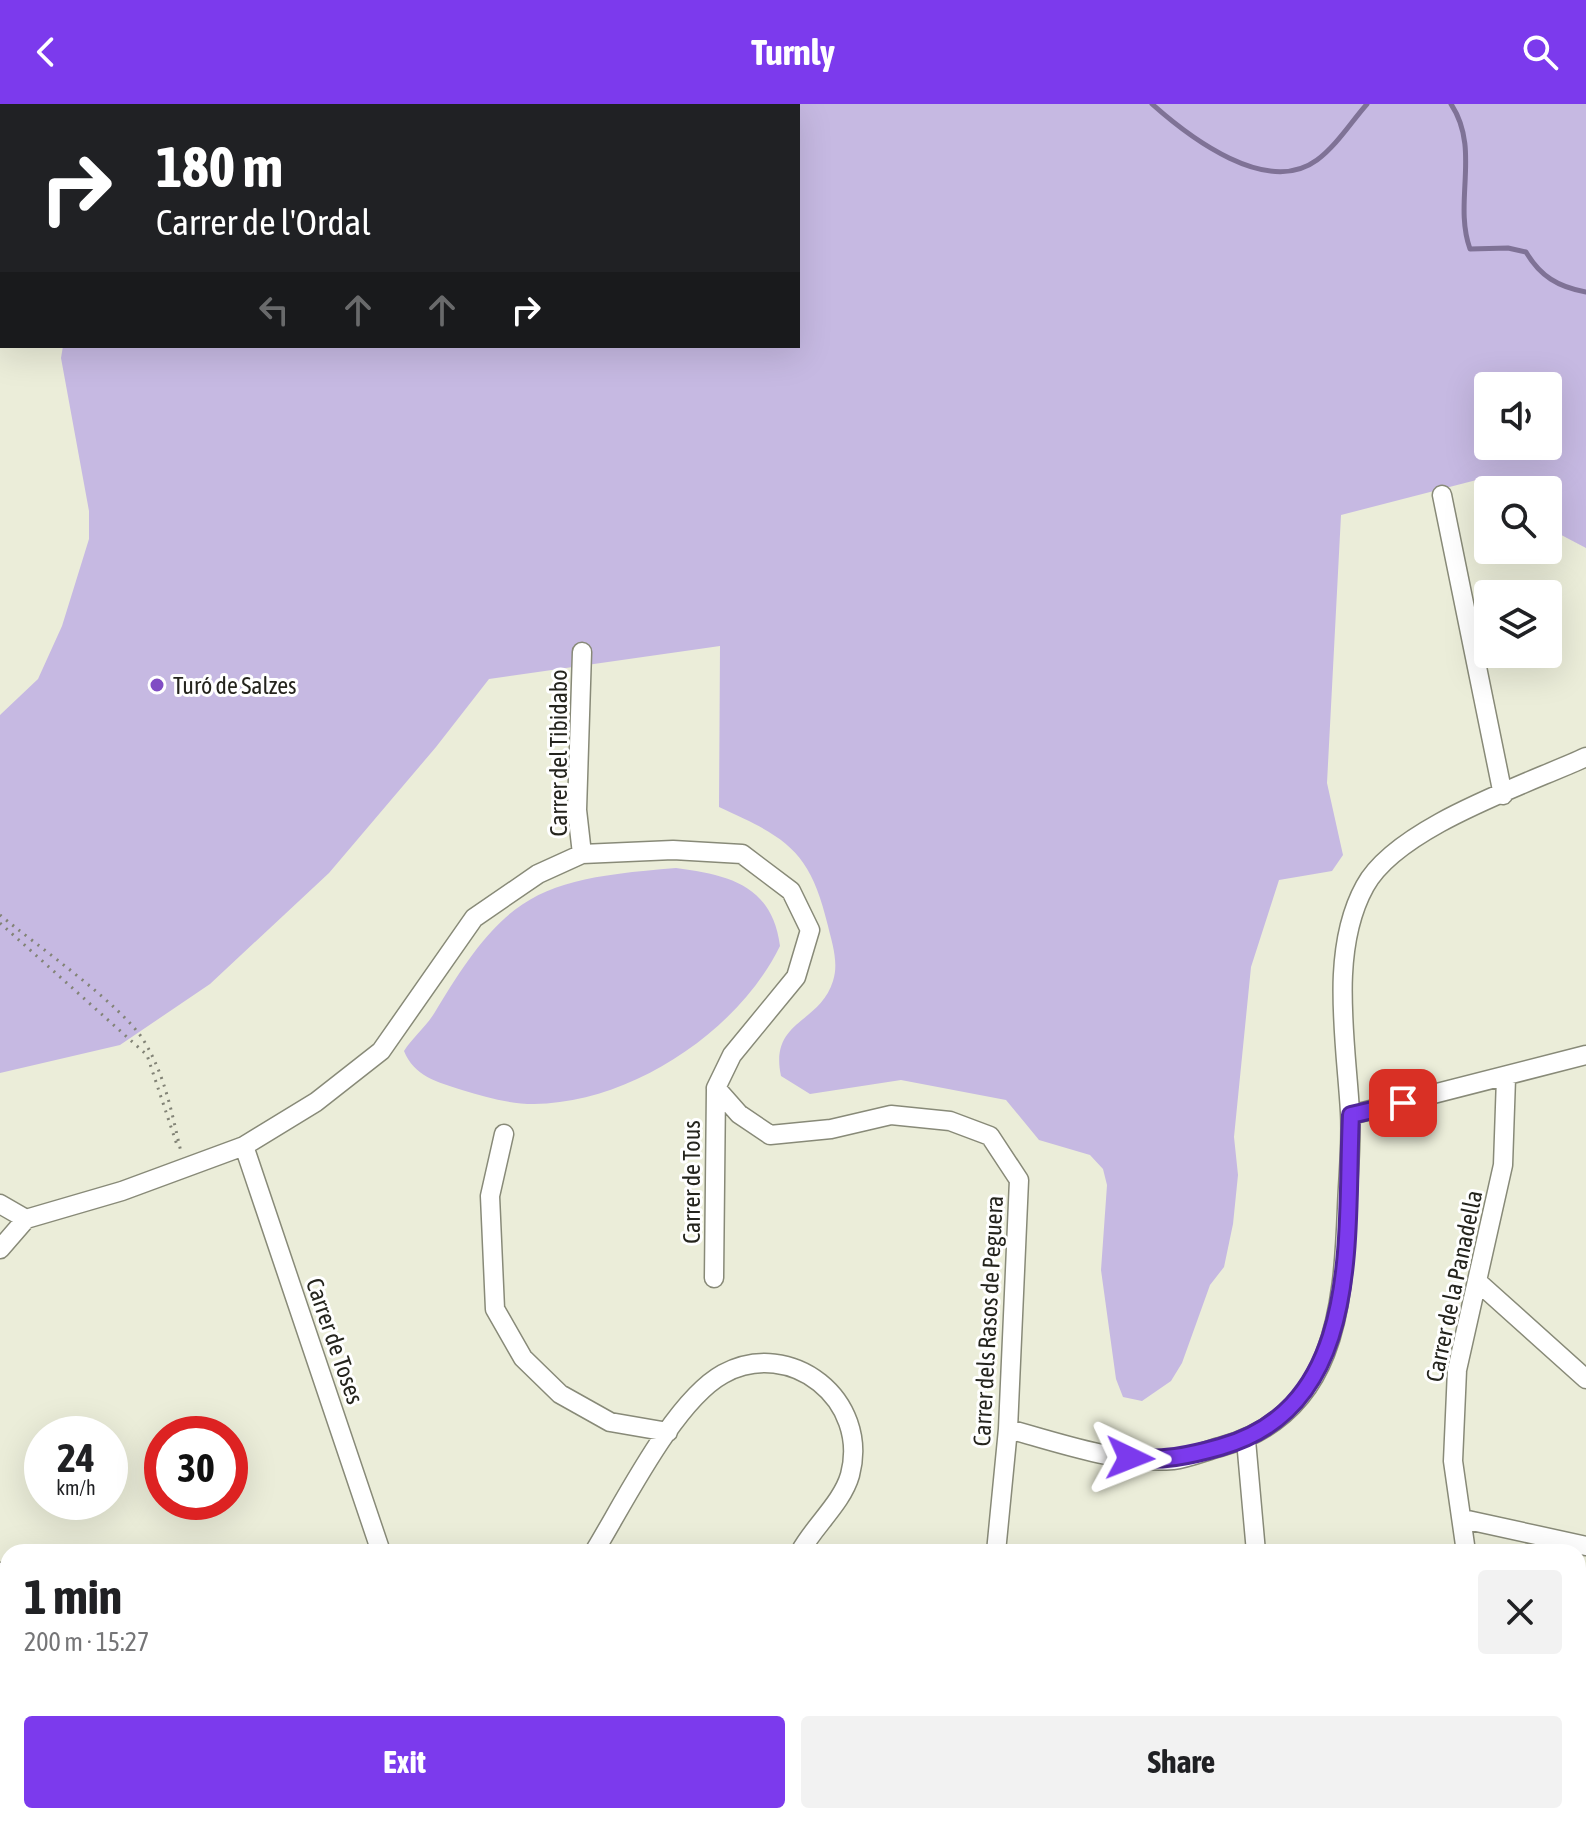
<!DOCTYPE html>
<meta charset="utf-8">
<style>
:root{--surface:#fff;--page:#f2f2f2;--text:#202124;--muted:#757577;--accent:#7c3aed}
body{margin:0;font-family:"Asap Condensed",sans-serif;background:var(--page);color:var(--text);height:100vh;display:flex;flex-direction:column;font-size:30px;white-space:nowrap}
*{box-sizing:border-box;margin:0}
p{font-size:26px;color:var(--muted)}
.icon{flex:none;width:44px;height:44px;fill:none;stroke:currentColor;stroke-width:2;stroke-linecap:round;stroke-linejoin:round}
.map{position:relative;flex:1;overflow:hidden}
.sheet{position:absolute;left:0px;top:1440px;width:1586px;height:280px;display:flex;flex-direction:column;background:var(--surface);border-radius:24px 24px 0 0;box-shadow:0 8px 32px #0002}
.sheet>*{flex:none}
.guide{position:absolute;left:0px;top:0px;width:800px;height:244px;box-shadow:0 8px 32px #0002;background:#202124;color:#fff;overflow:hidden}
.controls{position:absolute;left:1474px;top:268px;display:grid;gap:16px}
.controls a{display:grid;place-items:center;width:88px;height:88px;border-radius:8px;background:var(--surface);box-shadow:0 8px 32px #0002;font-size:40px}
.speed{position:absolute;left:24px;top:1312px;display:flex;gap:16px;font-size:40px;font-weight:700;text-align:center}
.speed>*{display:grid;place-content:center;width:104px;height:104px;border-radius:50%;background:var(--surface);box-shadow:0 8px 32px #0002;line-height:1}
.speed small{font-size:20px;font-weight:400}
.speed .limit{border:12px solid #d22;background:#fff;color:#111}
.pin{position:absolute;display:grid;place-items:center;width:68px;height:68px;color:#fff;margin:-34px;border-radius:16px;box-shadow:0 4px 12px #0006}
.me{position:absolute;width:88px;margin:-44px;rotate:92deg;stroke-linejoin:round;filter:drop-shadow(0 0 6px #0008)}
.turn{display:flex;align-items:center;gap:28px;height:168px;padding:0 24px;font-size:36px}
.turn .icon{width:104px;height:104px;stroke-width:2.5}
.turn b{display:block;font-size:56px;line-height:68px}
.lanes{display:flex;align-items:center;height:76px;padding:0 24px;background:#0003;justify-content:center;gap:40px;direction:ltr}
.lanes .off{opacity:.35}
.round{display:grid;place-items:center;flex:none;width:84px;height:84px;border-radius:8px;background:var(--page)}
.summary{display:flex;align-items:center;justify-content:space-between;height:136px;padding:0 24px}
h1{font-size:48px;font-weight:700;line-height:60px}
.action{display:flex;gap:16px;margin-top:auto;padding:16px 24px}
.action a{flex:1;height:92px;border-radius:8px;background:var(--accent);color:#fff;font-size:32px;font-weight:700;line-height:92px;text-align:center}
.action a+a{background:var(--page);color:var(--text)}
header{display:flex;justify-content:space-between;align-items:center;height:104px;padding:0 24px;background:var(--accent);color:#fff;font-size:36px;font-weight:700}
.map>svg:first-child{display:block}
.green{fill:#c6b9e2;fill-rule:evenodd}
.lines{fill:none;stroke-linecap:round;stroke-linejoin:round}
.stream{stroke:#7f7296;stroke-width:5}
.building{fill:#d1d2bf;stroke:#aaab99;stroke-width:2}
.minor-casing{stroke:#888a78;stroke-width:21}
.secondary-casing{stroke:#888a78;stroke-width:27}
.path{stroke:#828376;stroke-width:3;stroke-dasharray:2 6;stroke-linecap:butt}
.minor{stroke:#fff;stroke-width:18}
.secondary{stroke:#fff;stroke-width:24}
.route-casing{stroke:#51269a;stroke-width:20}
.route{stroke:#7c3aed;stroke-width:14}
.poi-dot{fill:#804dc4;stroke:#fff;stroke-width:3}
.labels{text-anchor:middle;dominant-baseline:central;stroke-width:6;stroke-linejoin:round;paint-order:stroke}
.poi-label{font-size:24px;fill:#24241d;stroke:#fff;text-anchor:start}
.street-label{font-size:24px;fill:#24241d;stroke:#fff}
</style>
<header><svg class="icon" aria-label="back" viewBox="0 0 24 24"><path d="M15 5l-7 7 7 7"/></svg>Turnly<svg class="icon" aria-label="search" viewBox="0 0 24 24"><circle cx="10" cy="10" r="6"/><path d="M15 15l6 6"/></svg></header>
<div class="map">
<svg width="1586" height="1720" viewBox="0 0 1586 1720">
<rect width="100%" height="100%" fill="#ebedd9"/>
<!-- green -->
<path class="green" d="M226 0H1586V444L1548 424V386H1507L1492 372 1341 411 1327 679 1343 751 1332 767 1279 776 1251 863 1234 1033 1238 1071 1233 1120 1224 1163 1210 1181 1182 1259 1171 1277 1142 1297 1123 1293 1116 1275 1101 1166 1107 1081 1103 1065 1090 1051 1039 1036 1006 996 901 976 810 990 781 972C769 916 820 920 833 877 839 859 832 839 828 822 810 746 787 734 719 703L720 542 489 575 436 643 329 769 210 880 120 941 0 969V611L38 575 62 522 89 435V407L61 254 63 242H798V2ZM1488 282H1548V342H1488Z
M676 764C729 771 772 781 780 842 738 928 630 999 534 1000 509 1000 485 993 462 986 437 978 414 972 404 947 413 933 426 923 435 908 506 789 538 775 676 764Z
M0 1500 8 1501V1712H43L38 1720H0Z
M1578 1625H1586V1720H1479L1481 1712H1578Z
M324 1712H560L571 1720H339Z"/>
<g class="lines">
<!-- stream -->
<path class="stream" d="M1152 0C1189 33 1267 93 1317 56 1337 41 1351 18 1367 0
M1451 0C1481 45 1453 98 1470 145L1508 144 1526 148C1540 172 1558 183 1586 188"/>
</g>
<!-- building -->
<path class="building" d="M1395 1712H1423L1421 1720H1393Z"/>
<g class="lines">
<defs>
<path id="minor" d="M1442 391 1503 691
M582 750 577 706 582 548
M1351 1011 1586 951
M504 1030 490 1092 495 1205 523 1254 560 1290 610 1318 668 1328
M244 1042 381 1448
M0 1100 26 1115
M0 1145 26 1115 122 1087 244 1042 316 998 381 947 474 814 538 770 582 750 673 746 742 750 791 787 810 826 796 873 732 951 716 984 739 1010 770 1031 831 1025 891 1011 950 1017 990 1032 1019 1076 1008 1325 996 1448
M714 1174 716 984
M1479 1179 1586 1275
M1008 1325C1061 1339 1117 1360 1173 1356 1189 1354 1205 1347 1220 1343 1335 1311 1343 1206 1347 1104 1348 1073 1352 1039 1350 1008 1346 937 1329 847 1365 782 1397 723 1525 681 1586 653
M1246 1336 1256 1448
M1463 1415 1586 1442
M594 1448C624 1399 674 1297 723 1270 791 1233 870 1296 850 1371 842 1399 814 1422 800 1448
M1466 1448 1453 1357 1457 1266 1503 1061 1506 974
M0 1468 8 1469
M1578 1601H1586
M594 1712 605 1720
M971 1712 990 1720
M156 1720 161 1712
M745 1720V1712
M1248 1720 1249 1712
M1454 1720 1456 1712"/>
<path id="secondary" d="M0 1571 8 1576
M505 1712 516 1720"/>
</defs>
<!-- minor casing -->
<use href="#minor" class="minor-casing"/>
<!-- secondary casing -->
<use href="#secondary" class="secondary-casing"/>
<!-- path -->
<path class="path" d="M0 811C36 841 122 901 144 937 165 971 172 1010 181 1048
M0 819 147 951 178 1044"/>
<!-- minor -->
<use href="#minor" class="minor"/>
<!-- secondary -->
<use href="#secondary" class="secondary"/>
</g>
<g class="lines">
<defs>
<path id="route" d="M1130 1354C1163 1357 1188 1352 1220 1343 1365 1303 1345 1130 1351 1011L1403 999"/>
</defs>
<!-- route casing -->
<use href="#route" class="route-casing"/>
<!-- route -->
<use href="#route" class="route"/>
</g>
<!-- markers -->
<circle class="poi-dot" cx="157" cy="581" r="8"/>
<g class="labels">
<!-- poi labels -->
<g class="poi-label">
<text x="173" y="581">Turó de Salzes</text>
</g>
<!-- street labels -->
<g class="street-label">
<text transform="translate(558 649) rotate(-90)">Carrer del Tibidabo</text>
<text transform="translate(691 1078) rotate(-90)">Carrer de Tous</text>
<text transform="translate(1454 1182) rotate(-78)">Carrer de la Panadella</text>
<text transform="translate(988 1217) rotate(-87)">Carrer dels Rasos de Peguera</text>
<text transform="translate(335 1237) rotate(71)">Carrer de Toses</text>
</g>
</g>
</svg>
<div class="controls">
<a><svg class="icon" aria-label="sound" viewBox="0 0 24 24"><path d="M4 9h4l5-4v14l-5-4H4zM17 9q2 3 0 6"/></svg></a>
<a><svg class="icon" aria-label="search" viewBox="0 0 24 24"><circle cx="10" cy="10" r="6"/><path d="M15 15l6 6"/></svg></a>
<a><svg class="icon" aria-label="layers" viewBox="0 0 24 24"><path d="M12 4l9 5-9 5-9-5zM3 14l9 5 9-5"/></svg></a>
</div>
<div class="speed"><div>24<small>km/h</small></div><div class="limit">30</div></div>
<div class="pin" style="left:1403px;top:999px;background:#d93025"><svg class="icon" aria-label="arrive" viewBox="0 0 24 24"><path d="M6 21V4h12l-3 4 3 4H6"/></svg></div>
<svg class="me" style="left:1130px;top:1354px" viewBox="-20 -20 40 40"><path d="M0-17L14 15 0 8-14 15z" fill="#7c3aed" stroke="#fff" stroke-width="4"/></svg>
<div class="guide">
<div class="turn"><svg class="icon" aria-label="right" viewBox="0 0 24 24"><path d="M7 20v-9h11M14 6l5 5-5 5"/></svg><div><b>180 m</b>Carrer de l'Ordal</div></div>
<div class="lanes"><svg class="icon off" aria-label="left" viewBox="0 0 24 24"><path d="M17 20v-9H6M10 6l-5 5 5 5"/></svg><svg class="icon off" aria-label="ahead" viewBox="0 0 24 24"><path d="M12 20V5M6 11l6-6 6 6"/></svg><svg class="icon off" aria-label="ahead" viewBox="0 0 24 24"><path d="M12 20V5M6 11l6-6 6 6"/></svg><svg class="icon" aria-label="right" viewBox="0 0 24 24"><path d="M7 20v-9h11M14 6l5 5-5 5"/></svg></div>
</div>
<section class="sheet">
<div class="summary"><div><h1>1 min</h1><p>200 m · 15:27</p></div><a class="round"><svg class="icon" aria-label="close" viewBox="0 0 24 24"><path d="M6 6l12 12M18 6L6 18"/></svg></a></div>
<div class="action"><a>Exit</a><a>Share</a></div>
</section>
</div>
